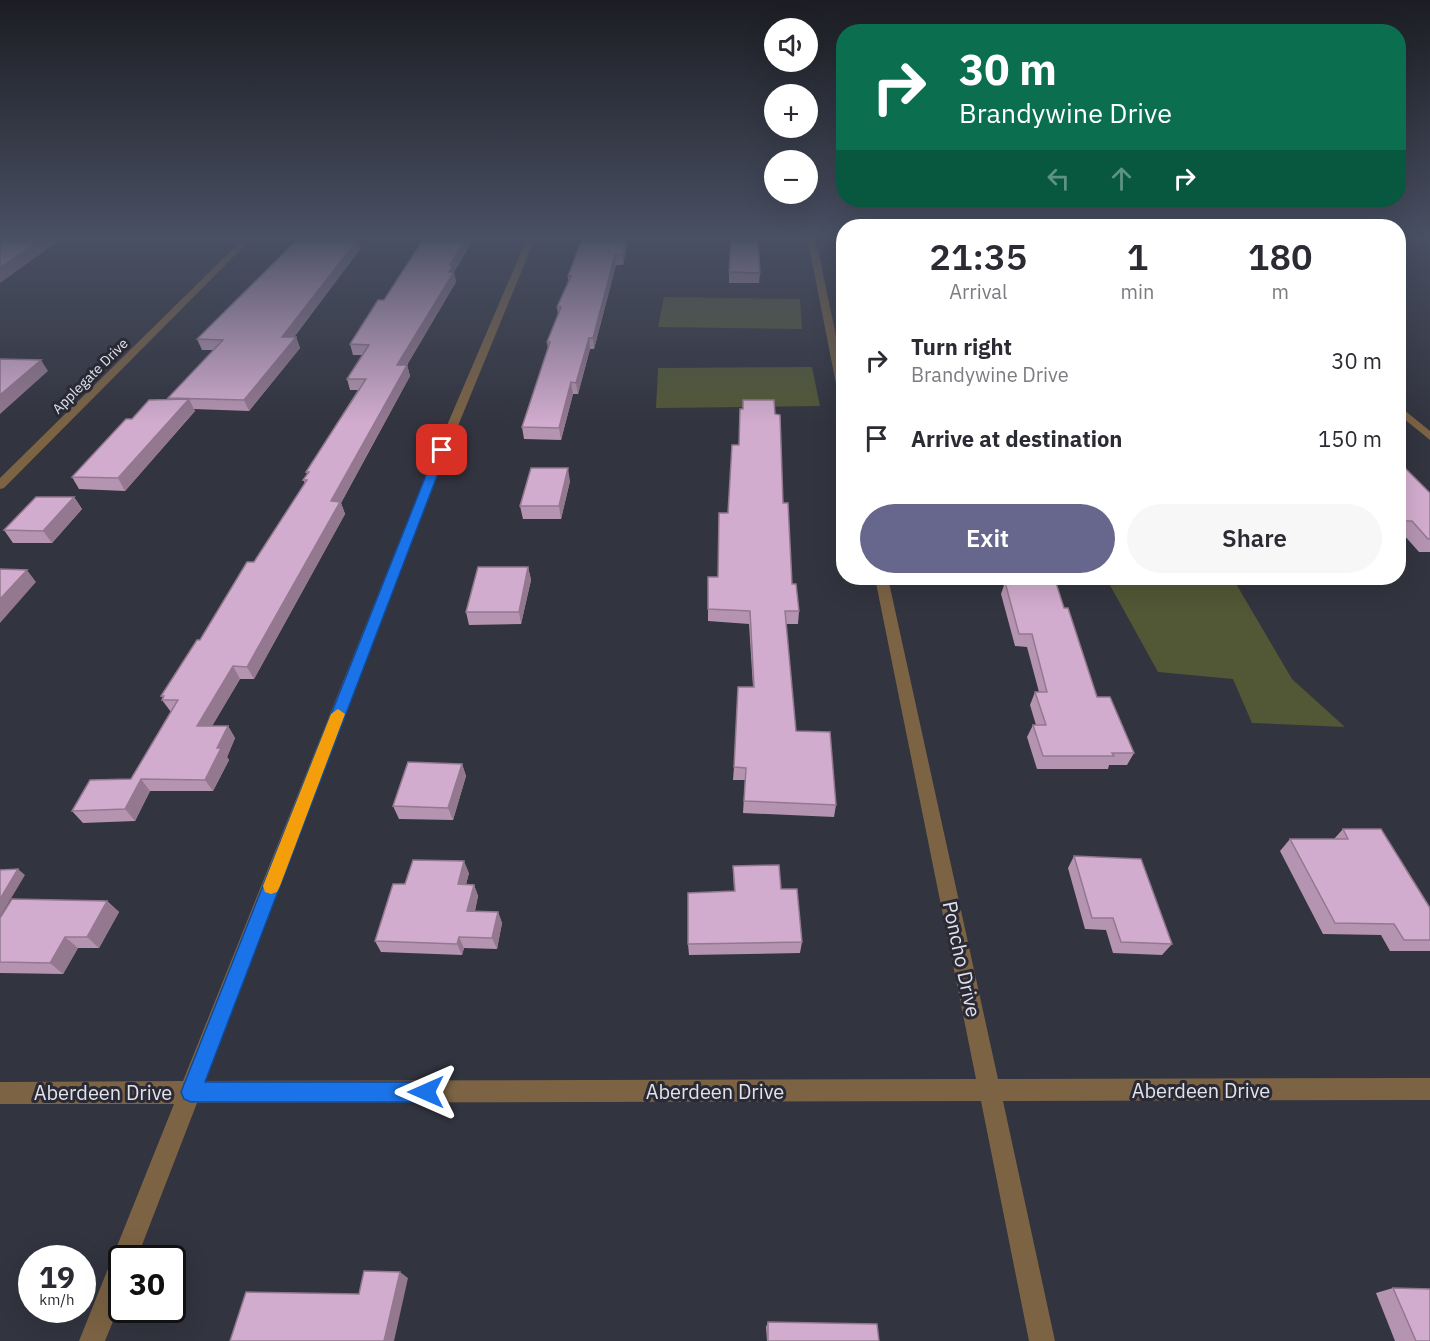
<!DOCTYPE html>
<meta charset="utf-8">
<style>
:root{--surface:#fff;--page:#f7f7f7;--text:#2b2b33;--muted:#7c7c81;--accent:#67668d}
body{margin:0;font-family:"IBM Plex Sans",sans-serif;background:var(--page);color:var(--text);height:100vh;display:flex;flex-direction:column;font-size:22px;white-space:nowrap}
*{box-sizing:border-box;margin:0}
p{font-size:20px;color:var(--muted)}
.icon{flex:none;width:33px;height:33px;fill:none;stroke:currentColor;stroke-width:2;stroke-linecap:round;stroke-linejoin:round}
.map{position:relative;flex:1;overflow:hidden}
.details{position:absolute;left:836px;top:219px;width:570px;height:366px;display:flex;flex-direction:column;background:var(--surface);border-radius:24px;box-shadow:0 6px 24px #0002}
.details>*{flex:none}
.hud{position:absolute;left:836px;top:24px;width:570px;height:183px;border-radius:24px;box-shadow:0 6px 24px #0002;background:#0b6e4f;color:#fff;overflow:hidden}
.controls{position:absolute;left:764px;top:18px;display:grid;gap:12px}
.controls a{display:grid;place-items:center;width:54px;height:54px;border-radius:50%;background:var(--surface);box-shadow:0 6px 24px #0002;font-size:30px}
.speed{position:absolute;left:18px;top:1245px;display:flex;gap:12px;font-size:30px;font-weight:700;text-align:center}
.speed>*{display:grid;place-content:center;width:78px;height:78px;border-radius:50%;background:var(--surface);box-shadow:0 6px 24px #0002;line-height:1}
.speed small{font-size:15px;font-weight:400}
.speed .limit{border:3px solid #111;border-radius:9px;background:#fff;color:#111}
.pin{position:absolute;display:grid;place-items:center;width:51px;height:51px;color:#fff;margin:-26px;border-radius:12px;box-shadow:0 3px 9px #0006}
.me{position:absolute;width:66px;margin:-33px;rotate:270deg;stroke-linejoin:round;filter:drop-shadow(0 0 4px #0008)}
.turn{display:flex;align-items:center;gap:21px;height:126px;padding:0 24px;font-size:27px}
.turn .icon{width:78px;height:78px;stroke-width:2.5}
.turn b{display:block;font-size:42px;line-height:51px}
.lanes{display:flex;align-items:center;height:57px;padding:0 24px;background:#0003;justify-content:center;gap:30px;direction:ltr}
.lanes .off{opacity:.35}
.eta{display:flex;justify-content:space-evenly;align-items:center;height:102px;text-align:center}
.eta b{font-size:36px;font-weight:600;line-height:42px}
.cta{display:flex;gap:12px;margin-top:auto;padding:12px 24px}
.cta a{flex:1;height:69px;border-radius:36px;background:var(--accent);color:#fff;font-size:24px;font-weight:600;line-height:69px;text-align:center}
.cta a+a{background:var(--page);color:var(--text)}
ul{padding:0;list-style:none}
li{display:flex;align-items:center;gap:18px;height:78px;padding:0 24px}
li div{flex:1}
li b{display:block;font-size:22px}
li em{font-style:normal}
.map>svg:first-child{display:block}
.green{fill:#525736}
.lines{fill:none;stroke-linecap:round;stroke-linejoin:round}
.minor{fill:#7c6344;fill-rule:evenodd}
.wall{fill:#b594b1}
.shaded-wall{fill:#937890}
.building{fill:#d2acce;stroke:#937890;stroke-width:1.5}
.route{fill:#1a73e8;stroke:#114b97;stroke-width:1.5}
.slow{fill:#f59e0b}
.labels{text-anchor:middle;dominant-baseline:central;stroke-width:6;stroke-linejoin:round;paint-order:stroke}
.far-street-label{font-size:14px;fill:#e2e2ea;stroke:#292a35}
.near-street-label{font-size:20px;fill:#e2e2ea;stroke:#292a35}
</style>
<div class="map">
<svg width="1430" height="1341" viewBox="0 0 1430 1341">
<rect width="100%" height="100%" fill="#32343f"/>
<!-- green -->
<path class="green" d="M664 297 800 299 802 329 658 327Z
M812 367 820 406 656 408 658 368Z
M1106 578H1238L1235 582 1292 679 1345 727 1252 723 1233 679 1158 672Z"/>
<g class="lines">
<!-- minor -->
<path class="minor" d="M246 236H254L4 488 0 489V478Z
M528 236H536L439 472 205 1081 976 1079 875 578H888L998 1079 1430 1078V1100L1003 1101 1055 1341H1029L981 1101 197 1103 137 1258H122V1299L105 1341H79L174 1104H0V1082L183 1081 427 472Z
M807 236H815L843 369V397L838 394Z
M1398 405 1430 431V440L1398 414Z"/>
</g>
<!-- wall -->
<path class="wall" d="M299 236H356L354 239H358L361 248 294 337H296L300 348 249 411 194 409 195 411 125 491 79 489 72 477 132 419 169 400 168 398 214 350H202L197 339 294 243Z
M429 236H475L454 272 456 282 407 365 410 376 341 503 345 514 254 679H240L212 726H228L235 738 227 757 229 760 213 791H150L135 821 83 823 72 811 131 779 171 712 162 700 163 698 161 696 254 562 305 483 303 480 307 474 306 472 358 390H350L347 379 362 355H353L350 344 384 300Z
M583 236H629L623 265H616L594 349H590L578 394H573L561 440 524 439 522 427 548 349 547 342 558 315 557 307 568 281V276Z
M729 272 760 273 759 283H729Z
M1398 461 1430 493V552H1419L1403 534H1398Z
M570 481 561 519H523L520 506Z
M74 497 82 509 52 543H13L4 530Z
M783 503 792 584 799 611 798 624H786L796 731 836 805 834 817 743 813 745 780H733L734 767 753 687 749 624 708 621V577H718Z
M528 567 531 580 521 624 469 625 466 612Z
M1005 582 1097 697 1134 753 1127 765H1109L1108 769H1037L1027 737 1033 725H1036L1030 705 1035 692H1039L1027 647 1015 646 1001 594Z
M462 764 466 776 453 820 399 819 393 806Z
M1343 829 1430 908V951H1390L1381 935 1323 934 1280 851 1290 839H1334Z
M1074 856 1172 944 1162 955 1113 953 1106 930 1085 929 1068 868Z
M733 866 781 889 802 942 800 953 689 955 688 944 734 891Z
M469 873 466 884 474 885 478 896 475 911 498 912 502 923 497 949 464 948 462 955 381 952 375 941 405 884Z
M107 901 119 912 99 948H78L63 974 0 973V918Z
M1393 1288 1430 1341H1395L1376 1293Z
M768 1322 879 1341H767L766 1327Z"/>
<!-- shaded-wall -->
<path class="shaded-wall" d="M46 236H64V237L0 283V268Z
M347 236H356L348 248 345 239Z
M467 236H475L454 272 456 282 400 376 397 365 449 272 450 265Z
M627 236H629L623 265V255Z
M358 239 361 248 286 348 282 337Z
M615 255 616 265 594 349 593 338Z
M296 337 300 348 249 411 244 400Z
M589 338 590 349 578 394 576 383Z
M41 360 48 371 0 414V395Z
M407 365 410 376 341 503 345 514 254 679 247 667 331 501Z
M571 382 573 394 561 440 559 428Z
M189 399 195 411 125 491 118 478Z
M568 468 570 481 561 519 559 506Z
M74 497 82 509 52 543 43 531Z
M528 567 531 580 521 624 519 612Z
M27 570 36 582 0 623V599Z
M233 666 240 679 205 738 197 726Z
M228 726 235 738 227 757 229 760 213 791 205 780 217 748Z
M462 764 466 776 453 820 448 808Z
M141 779 150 791 135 821 125 809Z
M464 861 469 873 463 896 458 884Z
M18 869 25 875 0 917V899Z
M474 885 478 896 472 922 467 911Z
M107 901 119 912 99 948 87 937Z
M498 912 502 923 497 949 492 938Z
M65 937 78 948 63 974 50 963Z
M459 937 464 948 462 955 457 944Z
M400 1272 408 1278 394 1341H384Z"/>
<!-- building -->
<path class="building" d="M0 236H46L0 268Z
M299 236H347L345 239H358L282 337H296L244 400 168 398 223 340 197 339 294 243Z
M429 236H467L450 265H453L449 272H454L397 365H407L331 501 340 502 247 667 233 666 197 726H228L217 748H221L205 780 141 779 125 809 72 811 90 780 131 779 178 700H162L164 696H161L197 640H200L247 562H254L307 480H303L309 472H306L366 379H347L369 345 350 344 378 300H384L424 238H428Z
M583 236H627L623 255H615L593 338H589L576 383 571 382 559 428 522 427 550 342H547L561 307H557L571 276H568Z
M731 236H758L760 273 729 272Z
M0 359 41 360 0 395Z
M189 399 118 478 72 477 126 419H132L149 400Z
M743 400H774L775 414 780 415 783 503H788L792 584H796L799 611H785L796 731 830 732 836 805 744 801 746 768 734 767 738 687H754L750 611 708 609V577H718L719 513H728L732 445H739L740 409H743Z
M1398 461 1430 493V539H1428L1412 521H1399L1398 520Z
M531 468H568L559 506H520Z
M36 497H74L43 531 4 530Z
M478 567H528L519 612H466Z
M0 569 27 570 0 599Z
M1005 582 1056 583 1064 608H1068L1097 697H1110L1134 753H1112L1114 756H1043L1033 725H1046L1035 692H1047L1032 634H1019Z
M408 762 462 764 448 808 393 806Z
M1343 829H1381L1430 908V940H1404L1394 924 1335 923 1290 839H1348Z
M1074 856 1141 859 1172 944 1121 942 1113 918H1092Z
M413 860 464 861 458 884 474 885 467 911 498 912 492 938 459 937 457 944 375 941 393 884H405Z
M779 865 781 889H797L802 942 688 944V893L735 891 733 866Z
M18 869 0 899V870Z
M12 899 107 901 87 937H65L50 963 0 962V918Z
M364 1271 400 1272 384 1341H230L246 1292 359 1294Z
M1393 1288 1430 1289V1341H1416Z
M768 1322 877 1324 879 1341H768Z"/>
<!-- sky -->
<linearGradient id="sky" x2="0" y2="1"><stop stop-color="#1c1d23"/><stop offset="0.56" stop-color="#495063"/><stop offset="1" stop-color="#495063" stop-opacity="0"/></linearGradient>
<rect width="1430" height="424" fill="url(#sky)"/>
<!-- route -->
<path class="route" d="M442 447 447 450 205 1082H426L433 1084 436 1092 433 1099 426 1102H191L184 1099 181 1092 436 450Z"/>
<!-- slow -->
<path class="slow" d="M338 709 345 714 280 886 277 892 271 894 265 892 263 886 331 714Z"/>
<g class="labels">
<!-- far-street labels -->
<g class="far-street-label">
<text transform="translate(90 376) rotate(-45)">Applegate Drive</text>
</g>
<!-- near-street labels -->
<g class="near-street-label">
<text transform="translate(962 959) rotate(78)">Poncho Drive</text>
<text x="1201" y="1090">Aberdeen Drive</text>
<text x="715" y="1091">Aberdeen Drive</text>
<text x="103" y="1092">Aberdeen Drive</text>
</g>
</g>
</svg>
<div class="controls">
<a><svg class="icon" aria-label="sound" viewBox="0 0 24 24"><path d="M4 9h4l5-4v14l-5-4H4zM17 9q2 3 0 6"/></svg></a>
<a>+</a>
<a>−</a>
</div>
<div class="speed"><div>19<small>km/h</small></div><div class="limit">30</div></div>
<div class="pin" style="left:442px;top:450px;background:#d93025"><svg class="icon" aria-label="arrive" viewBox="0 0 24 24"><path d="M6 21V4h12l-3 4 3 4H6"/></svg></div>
<svg class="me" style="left:426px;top:1092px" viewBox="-20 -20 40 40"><path d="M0-17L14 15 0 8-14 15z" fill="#1a73e8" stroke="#fff" stroke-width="4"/></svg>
<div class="hud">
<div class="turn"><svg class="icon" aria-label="right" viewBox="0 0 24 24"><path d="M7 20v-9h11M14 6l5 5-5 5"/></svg><div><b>30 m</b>Brandywine Drive</div></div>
<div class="lanes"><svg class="icon off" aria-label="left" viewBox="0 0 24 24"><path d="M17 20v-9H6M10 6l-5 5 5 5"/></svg><svg class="icon off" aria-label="ahead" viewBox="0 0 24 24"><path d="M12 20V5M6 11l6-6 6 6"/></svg><svg class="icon" aria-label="right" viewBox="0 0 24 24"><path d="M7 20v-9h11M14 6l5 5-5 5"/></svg></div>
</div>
<section class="details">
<div class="eta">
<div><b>21:35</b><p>Arrival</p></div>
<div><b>1</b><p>min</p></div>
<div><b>180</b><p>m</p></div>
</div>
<ul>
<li><svg class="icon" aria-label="right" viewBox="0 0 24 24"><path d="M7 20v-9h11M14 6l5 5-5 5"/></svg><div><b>Turn right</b><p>Brandywine Drive</p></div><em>30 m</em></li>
<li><svg class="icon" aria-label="arrive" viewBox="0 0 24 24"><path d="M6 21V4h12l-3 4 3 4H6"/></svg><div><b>Arrive at destination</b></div><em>150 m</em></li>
</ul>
<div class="cta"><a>Exit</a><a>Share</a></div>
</section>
</div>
